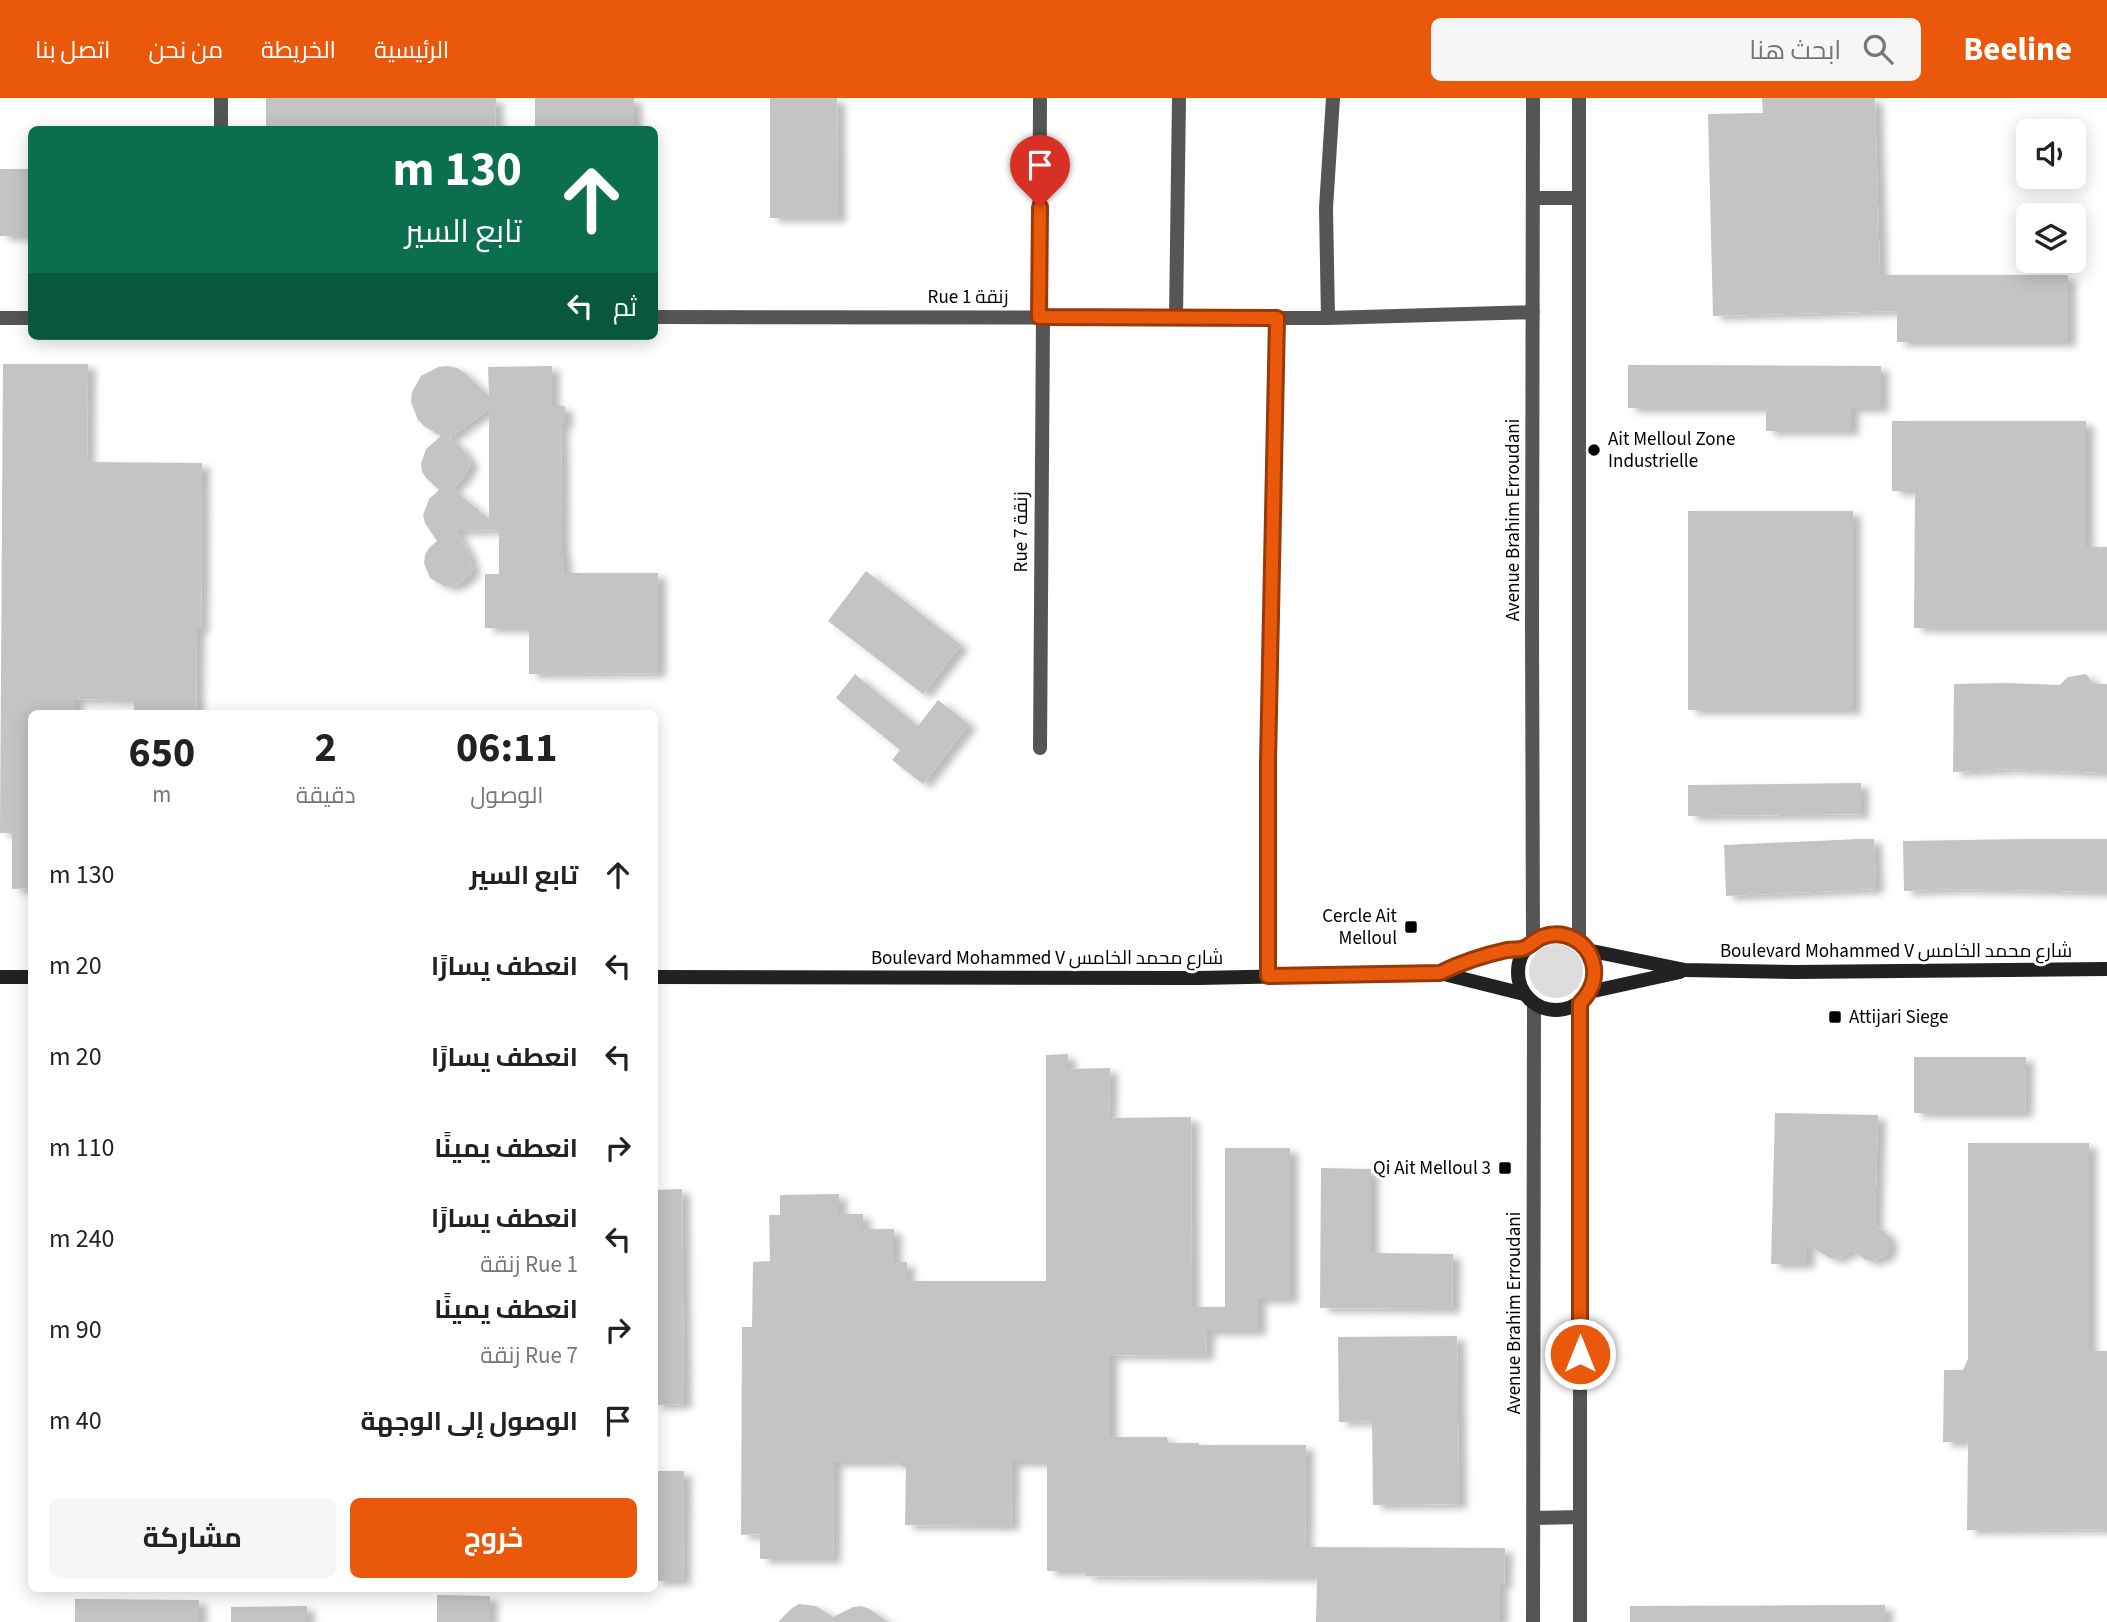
<!DOCTYPE html>
<html lang="ar">
<meta charset="utf-8">
<style>
:root{--surface:#fff;--page:#f6f6f6;--text:#222;--muted:#767676;--accent:#ea580c}
body{margin:0;font-family:"Source Sans 3",Cairo,sans-serif;background:var(--page);color:var(--text);direction:rtl;height:100vh;display:flex;flex-direction:column;font-size:26px;white-space:nowrap}
*{box-sizing:border-box;margin:0}
p{font-size:23px;color:var(--muted)}
.icon{flex:none;width:38px;height:38px;fill:none;stroke:currentColor;stroke-width:2;stroke-linecap:round;stroke-linejoin:round}
.map{position:relative;flex:1;overflow:hidden;direction:ltr}
.sheet{position:absolute;left:28px;top:612px;width:630px;height:882px;display:flex;flex-direction:column;background:var(--surface);border-radius:10px;box-shadow:0 4px 18px #0003;direction:rtl}
.sheet>*{flex:none}
.banner{position:absolute;left:28px;top:28px;width:630px;height:214px;border-radius:10px;box-shadow:0 4px 18px #0003;direction:rtl;background:#0b6e4f;color:#fff;overflow:hidden}
.tools{position:absolute;left:2016px;top:21px;display:grid;gap:14px}
.tools a{display:grid;place-items:center;width:70px;height:70px;border-radius:10px;background:var(--surface);box-shadow:0 4px 18px #0003;font-size:35px}
.pin{position:absolute;display:grid;place-items:center;width:60px;height:60px;color:#fff;margin:-72px -30px;border-radius:50% 50% 50% 0;rotate:-45deg;box-shadow:0 0 7px #0007}
.pin .icon{rotate:45deg}
.me{position:absolute;width:77px;margin:-38px;rotate:0deg;stroke-linejoin:round;filter:drop-shadow(0 0 5px #0008)}
.turn{display:flex;align-items:center;gap:24px;height:147px;padding:0 21px;font-size:32px}
.turn .icon{width:91px;height:91px;stroke-width:2.5}
.turn b{display:block;font-size:49px;line-height:60px}
.then{display:flex;align-items:center;height:66px;padding:0 21px;background:#0003;gap:14px;font-size:26px}
.eta{display:flex;justify-content:space-evenly;align-items:center;height:119px;text-align:center}
.eta b{font-size:42px;font-weight:700;line-height:49px}
.cta{display:flex;gap:14px;margin-top:auto;padding:14px 21px}
.cta a{flex:1;height:80px;border-radius:10px;background:var(--accent);color:#fff;font-size:28px;font-weight:700;line-height:80px;text-align:center}
.cta a+a{background:var(--page);color:var(--text)}
ul{padding:0;list-style:none}
li{display:flex;align-items:center;gap:21px;height:91px;padding:0 21px}
li div{flex:1}
li b{display:block;font-size:26px}
li em{font-style:normal}
header{display:flex;align-items:center;gap:42px;box-sizing:border-box;height:98px;padding:0 35px;background:var(--accent);color:#fff}
header strong{font-size:33px}
nav{display:flex;gap:38px;margin-inline-start:auto;font-size:24px}
.search{width:490px;height:63px;background:var(--page);display:flex;align-items:center;gap:18px;box-sizing:border-box;padding:0 24px;border-radius:10px;color:var(--muted);font-size:26px}
.map>svg:first-child{display:block}
.green{fill:#dcdcdc}
.building{fill:#c4c4c4;fill-rule:evenodd;filter:url(#shadow)}
.lines{fill:none;stroke-linecap:round;stroke-linejoin:round}
.street{stroke:#555;stroke-width:14}
.secondary{stroke:#222;stroke-width:14}
.route-casing{stroke:#983908;stroke-width:18}
.route{stroke:#ea580c;stroke-width:12}
.poi-dot{fill:#000;stroke:#fff;stroke-width:2.5}
.labels{text-anchor:middle;dominant-baseline:central;stroke-width:6;stroke-linejoin:round;paint-order:stroke}
.street-label{font-size:19px;fill:#000;stroke:#fff}
.poi-label{font-size:19px;fill:#000;stroke:#fff;text-anchor:start}
</style>
<header>
<strong>Beeline</strong>
<div class="search"><svg class="icon" aria-label="search" viewBox="0 0 24 24"><circle cx="10" cy="10" r="6"/><path d="M15 15l6 6"/></svg>ابحث هنا</div>
<nav><a>الرئيسية</a><a>الخريطة</a><a>من نحن</a><a>اتصل بنا</a></nav>
</header>
<div class="map">
<svg width="2107" height="1524" viewBox="0 0 2107 1524">
<defs>
<filter id="shadow"><feDropShadow dx="8" dy="4.5" stdDeviation="3.5" flood-color="#0004"/></filter>
</defs>
<rect width="100%" height="100%" fill="#fff"/>
<!-- green -->
<path class="green" d="M1529 873a27 27 0 1 1 54 0a27 27 0 1 1-54 0Z"/>
<!-- building -->
<path class="building" d="M266 0H496L495 32H266Z
M535 0H634V32H535Z
M770 0H837L838 120H770Z
M1762 0H1875L1880 177H2068V244H1897V213L1713 218 1708 16 1763 15Z
M0 71H32V138H0Z
M3 266H88L87 364 202 365 201 531H197L196 616H134V602L75 601V616H32V790L12 791V735H0Z
M1628 267 1881 268V310H1851V333H1766V310H1628Z
M448 268 457 270 465 275 489 298 488 269 552 268V308H565V326H561L562 457H564V475H658V575L529 576V530H485V476H499V432L456 433 469 456 473 473 460 485 452 488H444L430 480 424 465 425 457 429 450 437 443 425 425 423 417 429 401 439 392 427 381 422 374 421 366 426 351 441 338 424 328 418 322 411 304 412 294 421 278 438 269ZM489 311V421L452 390 463 380 471 365 462 350 449 340Z
M1892 323H2086V449H2107V530H1914L1915 393H1892Z
M1688 413H1853V612H1688Z
M866 473 961 547 923 596 828 523Z
M855 576 918 628 938 602 969 626 923 686 892 662 900 652 836 600Z
M2086 576 2094 586H2107V675L2009 671 1953 674 1954 586 2007 585 2060 587 2068 579Z
M1861 685V716L1688 718V687Z
M1861 741H1874L1876 791 1726 798 1724 747Z
M2028 741H2107V794L1958 791 1904 793 1903 743Z
M1068 956V971L1110 970 1109 1020 1191 1019 1192 1209H1225V1050H1290V1201H1258V1233H1207L1206 1258 1110 1257V1339H1167L1168 1345H1199V1347H1306L1305 1449 1505 1450 1504 1486H1500V1524H1316L1317 1479 1086 1478V1473H1047V1364H1012L1011 1428 905 1427 906 1370 895 1364H834L833 1461H760V1436L741 1437 742 1229H752L753 1164 770 1163 769 1117H780V1097L839 1096V1116H863V1131H894V1164H907V1183H1046V957Z
M1914 959H2026L2025 1015H1914Z
M1775 1015 1878 1017 1875 1127 1885 1134 1889 1139V1153L1885 1158 1873 1163 1866 1162 1852 1152 1841 1159 1834 1161 1828 1159 1807 1146V1166H1771Z
M1968 1045H2089V1253H2107V1431L1967 1432 1968 1344H1943L1944 1272H1963L1968 1261Z
M1321 1070 1371 1071V1155L1453 1156 1452 1211 1320 1210Z
M682 1091 684 1306 654 1307V1092Z
M1457 1238 1459 1406 1373 1407 1372 1323 1339 1324 1338 1239Z
M654 1373H684L683 1483H654Z
M437 1497 490 1498V1524H437Z
M75 1501 199 1502V1524H75Z
M799 1506 816 1508 833 1519 853 1509 860 1508 868 1510 888 1524H778L792 1510Z
M1885 1507V1524H1630V1508Z
M307 1508V1524H231V1509Z"/>
<g class="lines">
<!-- street -->
<path class="street" d="M221 0V32
M1533 0 1532 528 1533 843
M1579 0V843
M1533 100H1579
M1039 218 1040 0
M654 219 1328 220 1533 214
M1176 219 1179 0
M0 220H32
M1328 220 1326 110 1333 0
M1040 650 1043 219
M1268 878V639L1277 220
M1533 1420 1580 1419
M1533 1524 1534 906
M1580 1524V905"/>
<!-- secondary -->
<path class="secondary" d="M1518 874a38 38 0 1 1 76 0a38 38 0 1 1-76 0Z
M1587 852 1685 872 1794 874 2107 871
M1440 875C1467 861 1497 853 1526 850
M0 879H32
M654 879 1199 880 1440 875 1524 896
M1589 894 1680 874"/>
</g>
<g class="lines">
<defs>
<path id="route" d="M1040 109 1039 219 1277 220 1268 664V878L1440 875C1462 864 1484 857 1507 852 1513 851 1519 852 1524 850 1530 848 1535 842 1542 839 1563 831 1587 842 1593 865 1597 880 1591 894 1580 905V1256"/>
</defs>
<!-- route casing -->
<use href="#route" class="route-casing"/>
<!-- route -->
<use href="#route" class="route"/>
</g>
<!-- markers -->
<g class="poi-dot">
<circle cx="1594" cy="352" r="7"/>
<rect x="1404" y="822" width="14" height="14" rx="3.5"/>
<rect x="1828" y="912" width="14" height="14" rx="3.5"/>
<rect x="1498" y="1063" width="14" height="14" rx="3.5"/>
</g>
<g class="labels">
<!-- street labels -->
<g class="street-label">
<text x="968" y="199">Rue 1 زنقة</text>
<text transform="translate(1513 422) rotate(-90)">Avenue Brahim Erroudani</text>
<text transform="translate(1021 434) rotate(-90)">Rue 7 زنقة</text>
<text x="1896" y="853">Boulevard Mohammed V شارع محمد الخامس</text>
<text x="1047" y="860">Boulevard Mohammed V شارع محمد الخامس</text>
<text transform="translate(1514 1215) rotate(-90)">Avenue Brahim Erroudani</text>
</g>
<!-- poi labels -->
<g class="poi-label">
<text x="1608" y="341">Ait Melloul Zone<tspan x="1608" dy="22">Industrielle</tspan></text>
<text x="1397" y="818" text-anchor="end">Cercle Ait<tspan x="1397" dy="22">Melloul</tspan></text>
<text x="1849" y="919">Attijari Siege</text>
<text x="1491" y="1070" text-anchor="end">Qi Ait Melloul 3</text>
</g>
</g>
</svg>
<div class="tools">
<a><svg class="icon" aria-label="sound" viewBox="0 0 24 24"><path d="M4 9h4l5-4v14l-5-4H4zM17 9q2 3 0 6"/></svg></a>
<a><svg class="icon" aria-label="layers" viewBox="0 0 24 24"><path d="M12 4l9 5-9 5-9-5zM3 14l9 5 9-5"/></svg></a>
</div>
<div class="pin" style="left:1040px;top:109px;background:#d93025"><svg class="icon" aria-label="arrive" viewBox="0 0 24 24"><path d="M6 21V4h12l-3 4 3 4H6"/></svg></div>
<svg class="me" style="left:1580px;top:1256px" viewBox="-20 -20 40 40"><circle r="17" fill="#ea580c" stroke="#fff" stroke-width="3"/><path d="M0-11L8 9 0 5-8 9z" fill="#fff"/></svg>
<div class="banner">
<div class="turn"><svg class="icon" aria-label="ahead" viewBox="0 0 24 24"><path d="M12 20V5M6 11l6-6 6 6"/></svg><div><b>130 m</b>تابع السير</div></div>
<div class="then">ثم<svg class="icon" aria-label="left" viewBox="0 0 24 24"><path d="M17 20v-9H6M10 6l-5 5 5 5"/></svg></div>
</div>
<section class="sheet">
<div class="eta">
<div><b>06:11</b><p>الوصول</p></div>
<div><b>2</b><p>دقيقة</p></div>
<div><b>650</b><p>m</p></div>
</div>
<ul>
<li><svg class="icon" aria-label="ahead" viewBox="0 0 24 24"><path d="M12 20V5M6 11l6-6 6 6"/></svg><div><b>تابع السير</b></div><em>130 m</em></li>
<li><svg class="icon" aria-label="left" viewBox="0 0 24 24"><path d="M17 20v-9H6M10 6l-5 5 5 5"/></svg><div><b>انعطف يسارًا</b></div><em>20 m</em></li>
<li><svg class="icon" aria-label="left" viewBox="0 0 24 24"><path d="M17 20v-9H6M10 6l-5 5 5 5"/></svg><div><b>انعطف يسارًا</b></div><em>20 m</em></li>
<li><svg class="icon" aria-label="right" viewBox="0 0 24 24"><path d="M7 20v-9h11M14 6l5 5-5 5"/></svg><div><b>انعطف يمينًا</b></div><em>110 m</em></li>
<li><svg class="icon" aria-label="left" viewBox="0 0 24 24"><path d="M17 20v-9H6M10 6l-5 5 5 5"/></svg><div><b>انعطف يسارًا</b><p>Rue 1 زنقة</p></div><em>240 m</em></li>
<li><svg class="icon" aria-label="right" viewBox="0 0 24 24"><path d="M7 20v-9h11M14 6l5 5-5 5"/></svg><div><b>انعطف يمينًا</b><p>Rue 7 زنقة</p></div><em>90 m</em></li>
<li><svg class="icon" aria-label="arrive" viewBox="0 0 24 24"><path d="M6 21V4h12l-3 4 3 4H6"/></svg><div><b>الوصول إلى الوجهة</b></div><em>40 m</em></li>
</ul>
<div class="cta"><a>خروج</a><a>مشاركة</a></div>
</section>
</div>
